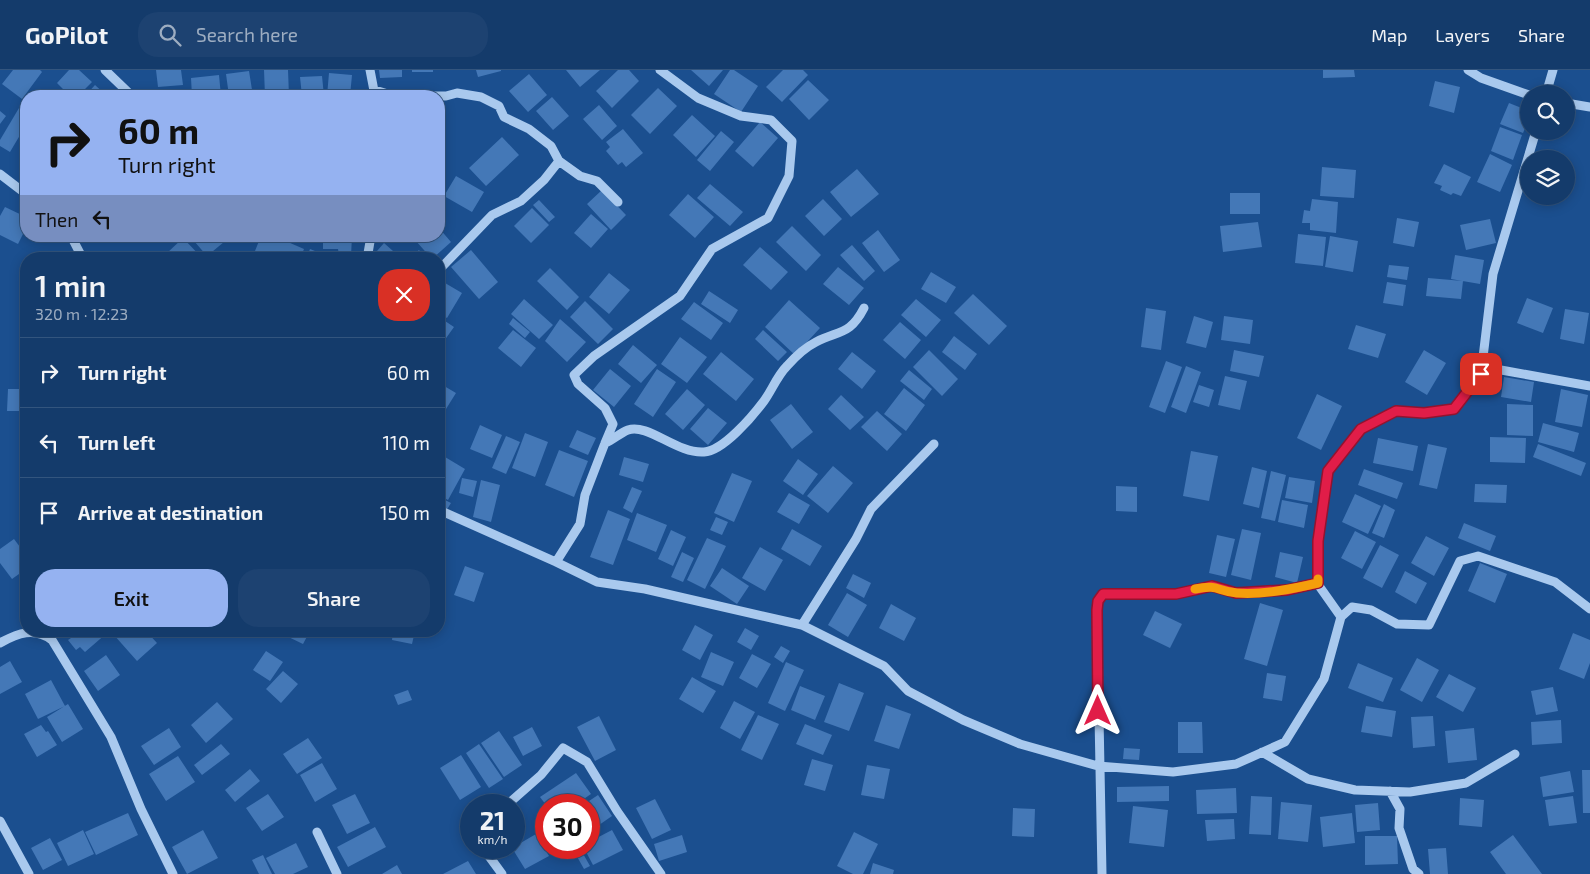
<!DOCTYPE html>
<meta charset="utf-8">
<style>
:root{--surface:#143b6b;--page:#1d4271;--text:#f1f3f6;--muted:#9dadc1;--line:#33557e;--accent:#95b2f1}
body{margin:0;font-family:"Exo 2",sans-serif;background:var(--page);color:var(--text);height:100vh;display:flex;flex-direction:column;font-size:19px;white-space:nowrap}
*{box-sizing:border-box;margin:0}
p{font-size:16px;color:var(--muted)}
.icon{flex:none;width:28px;height:28px;fill:none;stroke:currentColor;stroke-width:2;stroke-linecap:round;stroke-linejoin:round}
.map{position:relative;flex:1;overflow:hidden}
.drawer{position:absolute;left:20px;top:182px;width:425px;height:385px;display:flex;flex-direction:column;background:var(--surface);border-radius:20px;box-shadow:0 2px 12px #0003,0 0 0 1px var(--line)}
.drawer>*{flex:none}
.top-card{position:absolute;left:20px;top:20px;width:425px;height:152px;border-radius:20px;box-shadow:0 2px 12px #0003,0 0 0 1px var(--line);background:#95b2f1;color:#111;overflow:hidden}
.tools{position:absolute;left:1520px;top:15px;display:grid;gap:10px}
.tools a{display:grid;place-items:center;width:55px;height:55px;border-radius:50%;background:var(--surface);box-shadow:0 2px 12px #0003,0 0 0 1px var(--line);font-size:25px}
.speed{position:absolute;left:460px;top:724px;display:flex;gap:10px;font-size:25px;font-weight:700;text-align:center}
.speed>*{display:grid;place-content:center;width:65px;height:65px;border-radius:50%;background:var(--surface);box-shadow:0 2px 12px #0003,0 0 0 1px var(--line);line-height:1}
.speed small{font-size:12px;font-weight:400}
.speed .limit{border:8px solid #d22;background:#fff;color:#111}
.pin{position:absolute;display:grid;place-items:center;width:42px;height:42px;color:#fff;margin:-21px;border-radius:10px;box-shadow:0 2px 8px #0006}
.me{position:absolute;width:55px;margin:-28px;rotate:0deg;stroke-linejoin:round;filter:drop-shadow(0 0 4px #0008)}
.turn{display:flex;align-items:center;gap:18px;height:105px;padding:0 15px;font-size:22px}
.turn .icon{width:65px;height:65px;stroke-width:2.5}
.turn b{display:block;font-size:35px;line-height:42px}
.then{display:flex;align-items:center;height:48px;padding:0 15px;background:#0003;gap:10px;font-size:19px}
.round{display:grid;place-items:center;flex:none;width:52px;height:52px;border-radius:20px;background:var(--page)}
.head{display:flex;align-items:center;justify-content:space-between;height:85px;padding:0 15px}
h1{font-size:30px;font-weight:600;line-height:38px}
.cta{display:flex;gap:10px;margin-top:auto;padding:10px 15px}
.cta a{flex:1;height:58px;border-radius:20px;background:var(--accent);color:#111;font-size:20px;font-weight:600;line-height:58px;text-align:center}
.cta a+a{background:var(--page);color:var(--text)}
ul{padding:0;list-style:none}
li{display:flex;align-items:center;gap:15px;height:70px;padding:0 15px;border-top:1px solid var(--line)}
li div{flex:1}
li b{display:block;font-size:19px}
li em{font-style:normal}
header{display:flex;align-items:center;gap:30px;box-sizing:border-box;height:70px;padding:0 25px;background:var(--surface);border-bottom:1px solid var(--line)}
header strong{font-size:24px}
nav{display:flex;gap:28px;margin-inline-start:auto;font-size:18px}
.search{width:350px;height:45px;background:var(--page);display:flex;align-items:center;gap:12px;box-sizing:border-box;padding:0 18px;border-radius:20px;color:var(--muted);font-size:19px}
.map>svg:first-child{display:block}
.building{fill:#4478b7}
.lines{fill:none;stroke-linecap:round;stroke-linejoin:round}
.minor{stroke:#a9c9ee;stroke-width:9}
.route-casing{stroke:#92132f;stroke-width:12}
.route{stroke:#e11d48;stroke-width:9}
.slow{stroke:#f59e0b;stroke-width:9}
</style>
<header>
<strong>GoPilot</strong>
<div class="search"><svg class="icon" aria-label="search" viewBox="0 0 24 24"><circle cx="10" cy="10" r="6"/><path d="M15 15l6 6"/></svg>Search here</div>
<nav><a>Map</a><a>Layers</a><a>Share</a></nav>
</header>
<div class="map">
<svg width="1590" height="804" viewBox="0 0 1590 804">
<rect width="100%" height="100%" fill="#1b4f8f"/>
<!-- building -->
<path class="building" d="M13 0H40L42 2 22 29 2 14Z
M69 0H79L92 12 78 26H70L57 13Z
M156 0H181L183 15 158 17Z
M264 0H288L289 26H265Z
M379 0H402V7L380 8Z
M412 0H433V2H412Z
M476 0H501V1L478 7Z
M566 0H600L580 17Z
M618 0H629L639 11 612 38 596 21Z
M691 0H723L709 16Z
M730 0H734L758 16 741 42 714 24Z
M783 0H803L808 5 782 32 766 17Z
M1323 0H1354L1355 7 1323 8Z
M249 1 253 26H229L226 4Z
M329 3 352 5 350 26H327Z
M529 4 547 25 528 42 509 21Z
M219 5 221 26H192L191 8Z
M322 6 324 26H302L300 7Z
M808 10 829 30 809 50 789 29Z
M1435 11 1460 17 1454 43 1429 36Z
M95 15 107 26H85Z
M658 18 677 36 650 64 631 45Z
M184 20 185 26H164V23Z
M552 27 569 46 553 60 536 41Z
M1509 33 1529 41V49L1523 63 1500 54Z
M599 35 617 56 602 70 583 49Z
M19 38 26 43V55L10 82 0 76V70Z
M0 41 6 46 0 54Z
M692 45 715 66 696 87 673 65Z
M760 52 778 68 753 97 735 81Z
M1500 57 1522 65 1513 90 1491 81Z
M623 59 643 83 626 97 622 92 618 95 606 81 610 77 606 72Z
M721 61 734 72 710 101 697 90Z
M502 67 519 85 486 116 469 98Z
M1490 84 1512 95 1500 122 1477 112Z
M1444 94 1471 107 1461 126 1453 123 1451 125 1440 120 1442 116 1434 113Z
M1322 97 1356 100 1354 128 1320 126Z
M857 99 879 124 851 147 830 122Z
M456 106 484 122 472 142 444 126Z
M710 114 743 142 730 156 697 128Z
M602 120 626 145 611 160 587 134Z
M1230 123H1260V144H1230Z
M688 124 714 147 695 168 669 145Z
M823 129 842 149 824 166 805 146Z
M1312 129 1338 132 1336 163 1310 160V153H1302L1304 140 1310 141Z
M539 130 555 147 549 152 533 135Z
M5 137 26 147V158L18 174 0 165V146Z
M532 138 549 155 531 173 514 156Z
M591 144 608 159 591 178 574 163Z
M1397 148 1419 152 1414 177 1393 173Z
M1490 149 1496 173 1466 180 1460 155Z
M1258 152 1262 177 1223 182 1220 156Z
M792 156 821 185 806 201 776 172Z
M439 158 451 172 432 189 415 170 419 166H439Z
M878 160 900 190 884 202 862 173Z
M1298 164 1326 167 1323 196 1295 193Z
M200 166H219L224 172 207 186 194 171Z
M261 166H274L304 179 300 189H273L255 181Z
M323 166H352L351 186 339 185 338 179H323Z
M1330 166 1358 171 1353 202 1325 197Z
M183 168 203 189H171L166 184Z
M384 173 402 189H370Z
M852 175 875 201 864 211 840 185Z
M760 177 788 202 771 220 743 195Z
M310 179 335 189H306Z
M419 180 426 189H411L410 187Z
M471 180 498 212 479 229 451 197Z
M1455 185 1484 190 1480 214 1451 209Z
M1389 195 1409 197 1407 210 1387 207Z
M838 197 864 218 849 235 823 214Z
M550 198 579 227 567 240 537 211Z
M931 202 956 217 946 233 921 219Z
M609 203 630 220 609 244 589 227Z
M1428 208 1463 211 1461 229 1426 226Z
M1387 212 1406 215 1403 236 1383 233Z
M445 213 462 223 447 248 439 243V219L442 218Z
M709 221 738 240 730 253 701 234Z
M973 224 1007 256 989 275 954 243Z
M1527 228 1553 238 1543 263 1517 253Z
M524 229 553 255 539 269 511 244Z
M916 229 941 250 926 267 901 245Z
M789 230 820 258 795 285 765 257Z
M585 231 613 259 598 274 570 247Z
M694 232 723 253 711 270 681 249Z
M1146 238 1166 241 1161 280 1141 277Z
M1565 239 1589 243 1584 274 1560 269Z
M1194 246 1213 252 1206 278 1186 273Z
M1224 246 1253 250 1250 274 1221 270Z
M439 247 454 257 444 271 439 267Z
M513 248 530 262 525 268 509 254Z
M560 249 586 272 567 292 545 271Z
M900 252 921 270 905 289 883 270Z
M1356 255 1386 264 1378 288 1348 279Z
M513 260 536 278 521 297 498 278Z
M763 260 787 282 778 291 755 269Z
M954 266 977 284 965 300 942 282Z
M680 267 707 287 687 313 661 294Z
M633 275 657 295 641 313 618 294Z
M929 280 958 309 942 326 913 297Z
M1234 280 1264 286 1259 307 1230 301Z
M1424 280 1446 293 1427 325 1405 312Z
M721 282 754 309 736 331 703 304Z
M852 282 876 301 862 319 838 299Z
M1166 291 1182 297 1165 343 1149 337Z
M1186 296 1201 302 1186 343 1171 337Z
M610 299 631 316 614 337 593 320Z
M657 299 676 312 653 347 634 334Z
M909 300 932 319 924 330 900 311Z
M1225 306 1247 311 1240 340 1218 335Z
M1504 307 1534 312 1531 332 1501 327Z
M439 313 456 323 446 339 439 335Z
M1199 315 1214 320 1209 337 1193 332Z
M904 318 925 335 906 361 884 344Z
M8 319H23L22 341H7Z
M687 319 705 335 683 360 665 344Z
M1561 319 1588 325 1582 357 1555 352Z
M1317 324 1342 336 1321 380 1297 368Z
M841 325 864 347 850 360 828 339Z
M791 334 813 362 792 379 770 350Z
M1507 334 1533 335V366L1507 365Z
M708 338 727 353 708 375 690 359Z
M877 341 902 364 887 381 861 357Z
M1543 353 1579 363 1574 382 1538 372Z
M480 355 502 365 492 388 470 379Z
M577 360 596 368 588 385 569 377Z
M525 363 548 372 535 407 512 398Z
M506 366 520 372 506 404 492 398Z
M1490 367 1526 368 1525 393 1490 392Z
M1378 368 1418 376 1413 401 1373 393Z
M1428 374 1447 378 1437 419 1419 415Z
M1538 374 1586 393 1581 406 1533 387Z
M559 380 588 391 574 427 545 415Z
M1191 381 1218 386 1209 431 1183 426Z
M445 387 465 399 448 430 439 425V399Z
M624 387 649 394 643 412 619 405Z
M798 389 818 404 803 425 783 411Z
M833 396 853 413 828 443 807 426Z
M1252 397 1267 401 1259 438 1243 434Z
M1364 399 1403 413 1397 429 1358 415Z
M1271 401 1286 405 1275 451 1261 448Z
M732 403 752 411 734 452 714 443Z
M1289 407 1315 411 1312 433 1285 428Z
M462 408 477 411 473 427 459 423Z
M481 410 500 415 491 452 473 447Z
M1475 414 1507 415 1506 433 1474 432Z
M1116 416 1137 417V442L1116 441Z
M632 417 642 421 632 443 623 438Z
M789 423 810 435 799 454 777 442Z
M1355 424 1381 436 1368 464 1342 452Z
M439 427 451 433 446 441 439 437Z
M1282 430 1308 435 1304 458 1278 452Z
M1384 434 1395 440 1384 468 1372 463Z
M608 440 630 449 613 495 590 487Z
M637 443 667 455 656 482 627 470Z
M716 447 728 452 722 465 710 460Z
M1464 453 1496 466 1490 481 1458 468Z
M792 459 822 476 810 496 781 479Z
M1242 459 1261 463 1251 510 1231 505Z
M671 460 686 467 673 496 658 489Z
M1355 461 1376 472 1362 499 1341 488Z
M1217 465 1235 469 1226 507 1209 503Z
M1426 466 1449 478 1434 506 1411 493Z
M707 468 726 476 705 519 687 510Z
M14 469 26 485V499L12 509 0 493V479Z
M1380 475 1399 485 1382 518 1363 508Z
M760 477 783 490 765 521 742 508Z
M682 482 694 488 683 512 671 507Z
M1280 482 1303 487 1297 513 1275 507Z
M1480 493 1507 504 1495 533 1468 521Z
M465 496 484 503 474 532 454 525Z
M722 498 749 516 737 534 710 516Z
M1405 501 1427 513 1416 534 1395 522Z
M853 504 871 513 864 528 846 518Z
M847 523 867 535 848 567 828 555Z
M1260 533 1283 540 1267 596 1244 589Z
M891 534 916 548 904 571 879 558Z
M1155 541 1182 554 1170 578 1143 565Z
M695 555 713 565 700 590 682 580Z
M745 558 759 566 751 580 737 572Z
M65 561H105L107 563 85 582 80 577 76 580 68 570 71 568Z
M119 561H146L157 573 137 591 114 565Z
M276 561H310L303 574Z
M393 561H415L412 574 392 570Z
M1573 563 1590 570V593L1584 609 1559 599Z
M781 576 790 581 783 593 774 587Z
M266 581 283 592 270 611 253 600Z
M711 582 734 592 723 616 701 607Z
M752 584 771 594 757 618 739 608Z
M106 585 120 605 98 621 84 601Z
M1417 588 1439 600 1422 632 1400 620Z
M10 591 22 612 0 624V597Z
M786 592 804 600 785 641 768 633Z
M1358 593 1393 608 1383 632 1348 618Z
M283 601 298 614 281 633 266 619Z
M1267 603 1286 606 1282 631 1263 628Z
M1449 604 1476 618 1463 642 1436 627Z
M692 607 716 621 703 643 679 629Z
M51 610 65 636 38 649 25 624Z
M839 613 864 623 849 661 824 652Z
M800 616 825 626 815 650 791 640Z
M1553 617 1558 641 1536 645 1531 621Z
M408 620 412 630 398 635 394 625Z
M734 631 755 642 740 669 720 658Z
M217 632 233 649 206 673 191 655Z
M68 634 83 659 62 672 47 647Z
M886 635 911 644 899 679 874 671Z
M1366 636 1396 641 1392 667 1361 662Z
M758 645 779 654 762 690 741 680Z
M599 646 616 680 595 691 577 657Z
M1433 646 1435 676 1413 678 1411 647Z
M1561 650 1562 673 1532 675 1531 652Z
M1178 652H1202L1203 683H1178Z
M805 654 832 665 823 685 796 674Z
M41 655 46 662 48 661 57 675 37 687 24 664Z
M532 657 542 676 523 686 513 667Z
M169 658 181 677 154 695 141 676Z
M1474 658 1477 690 1448 693 1445 661Z
M499 661 522 695 504 707 481 673Z
M308 668 322 688 297 704 283 684Z
M221 674 230 684 202 705 194 695Z
M479 674 503 709 489 718 466 683Z
M1124 678 1140 679 1139 690 1123 689Z
M461 685 481 717 460 730 440 698Z
M178 686 195 712 166 731 149 704Z
M812 689 833 695 825 721 804 715Z
M322 693 337 719 315 732 300 705Z
M867 695 890 699 884 729 861 725Z
M250 699 260 711 235 732 225 720Z
M1582 700H1590V743H1583Z
M1570 701 1574 722 1543 727 1540 707Z
M576 703 591 724 575 735H546L540 727Z
M1169 716V731L1117 732V717Z
M1236 718 1237 743 1197 744 1196 720Z
M268 724 284 747 262 761 246 738Z
M355 724 370 753 347 764 332 735Z
M598 725 612 746 589 762V735H583Z
M1251 726 1272 727 1271 765 1249 764Z
M1573 726 1577 753 1549 756 1545 730Z
M1460 728 1484 730 1482 757 1459 755Z
M655 729 671 760 652 769 636 738Z
M1281 732 1312 735 1308 772 1278 769Z
M1378 733 1380 760 1357 762 1355 735Z
M1133 736 1168 740 1164 777 1129 773Z
M1013 738 1035 739 1034 767 1012 766Z
M128 743 138 765 96 785 85 762Z
M1352 743 1355 773 1323 777 1320 747Z
M1234 749 1235 769 1207 771 1205 750Z
M375 757 386 777 348 797 337 777Z
M83 760 94 784 68 796 57 773Z
M203 760 218 788 187 804 172 777Z
M612 760 623 780 593 795 584 778H589V772Z
M854 762 878 774 863 804H853L837 796Z
M536 764 549 786 525 799 512 778Z
M682 765 687 782 659 791 654 774Z
M1513 765 1542 804H1506L1490 782Z
M1365 766H1397L1398 794 1365 795Z
M50 768 62 790 43 800 31 778Z
M296 773 308 797 293 804H275L266 788Z
M1446 778 1448 804H1430L1428 779Z
M581 780 590 796 584 799 575 783Z
M263 785 272 804H259L252 790Z
M468 791 476 804H443Z
M873 793 894 800 893 804H870Z
M397 795 402 804H382Z"/>
<g class="lines">
<!-- minor -->
<path class="minor" d="M105 0 132 26
M370 0 375 26
M1468 0 1481 8 1529 25
M375 20 394 26H446L457 23 481 27 499 36 504 47 529 59 551 76 559 91 580 106 597 111 618 132
M1546 24 1553 0
M1566 33 1590 37
M1536 61 1493 204 1481 304 1490 298 1590 316
M0 104 26 124
M71 166 83 189
M367 189 371 166
M439 200 492 145 521 131 544 110 559 91
M605 373 613 354 605 338 578 314 574 305 594 286 680 226 712 179 768 148 789 106 792 71 771 50 741 46 698 28 660 0
M439 440 556 492 597 512 645 519 802 555 884 596 908 621 963 650 1020 674 1098 696 1173 702 1236 694 1285 672 1324 609 1341 547 1317 513 1318 471 1328 401 1361 359 1396 341 1424 343 1454 339 1481 304
M556 492 580 454 585 425 605 373C613 370 620 363 628 360 648 353 677 384 704 382 723 381 752 347 764 331 772 320 777 306 787 296 795 287 806 277 816 272 840 260 850 265 864 238
M1341 547 1352 537 1371 540 1397 554 1429 555 1460 491 1478 486 1555 512 1590 539
M802 555 856 469 871 439 934 374
M0 573C18 563 34 557 52 570L111 667 141 739 173 804
M1262 682 1308 709 1355 720 1410 722 1466 713 1515 684
M1390 721 1400 739 1399 758 1413 799 1419 804
M507 735 541 705 563 678 587 692 617 741 661 804
M0 751 29 804
M317 762 337 804
M483 778 502 804
M1102 804 1097 540 1098 531 1103 524H1176L1212 516 1236 523 1287 520 1317 513"/>
</g>
<g class="lines">
<defs>
<path id="route" d="M1098 641 1097 540 1098 531 1103 524H1176L1212 516 1236 523 1287 520 1318 513V471L1328 401 1361 359 1396 341 1424 343 1454 339 1481 304"/>
</defs>
<!-- route casing -->
<use href="#route" class="route-casing"/>
<!-- route -->
<use href="#route" class="route"/>
<!-- slow -->
<path class="slow" d="M1195 519C1219 514 1216 521 1237 523 1263 525 1292 519 1318 513V509"/>
</g>
</svg>
<div class="tools">
<a><svg class="icon" aria-label="search" viewBox="0 0 24 24"><circle cx="10" cy="10" r="6"/><path d="M15 15l6 6"/></svg></a>
<a><svg class="icon" aria-label="layers" viewBox="0 0 24 24"><path d="M12 4l9 5-9 5-9-5zM3 14l9 5 9-5"/></svg></a>
</div>
<div class="speed"><div>21<small>km/h</small></div><div class="limit">30</div></div>
<div class="pin" style="left:1481px;top:304px;background:#d93025"><svg class="icon" aria-label="arrive" viewBox="0 0 24 24"><path d="M6 21V4h12l-3 4 3 4H6"/></svg></div>
<svg class="me" style="left:1098px;top:641px" viewBox="-20 -20 40 40"><path d="M0-17L14 15 0 8-14 15z" fill="#e11d48" stroke="#fff" stroke-width="4"/></svg>
<div class="top-card">
<div class="turn"><svg class="icon" aria-label="right" viewBox="0 0 24 24"><path d="M7 20v-9h11M14 6l5 5-5 5"/></svg><div><b>60 m</b>Turn right</div></div>
<div class="then">Then<svg class="icon" aria-label="left" viewBox="0 0 24 24"><path d="M17 20v-9H6M10 6l-5 5 5 5"/></svg></div>
</div>
<section class="drawer">
<div class="head"><div><h1>1 min</h1><p>320 m · 12:23</p></div><a class="round" style="background:#d93025;color:#fff"><svg class="icon" aria-label="close" viewBox="0 0 24 24"><path d="M6 6l12 12M18 6L6 18"/></svg></a></div>
<ul>
<li><svg class="icon" aria-label="right" viewBox="0 0 24 24"><path d="M7 20v-9h11M14 6l5 5-5 5"/></svg><div><b>Turn right</b></div><em>60 m</em></li>
<li><svg class="icon" aria-label="left" viewBox="0 0 24 24"><path d="M17 20v-9H6M10 6l-5 5 5 5"/></svg><div><b>Turn left</b></div><em>110 m</em></li>
<li><svg class="icon" aria-label="arrive" viewBox="0 0 24 24"><path d="M6 21V4h12l-3 4 3 4H6"/></svg><div><b>Arrive at destination</b></div><em>150 m</em></li>
</ul>
<div class="cta"><a>Exit</a><a>Share</a></div>
</section>
</div>
